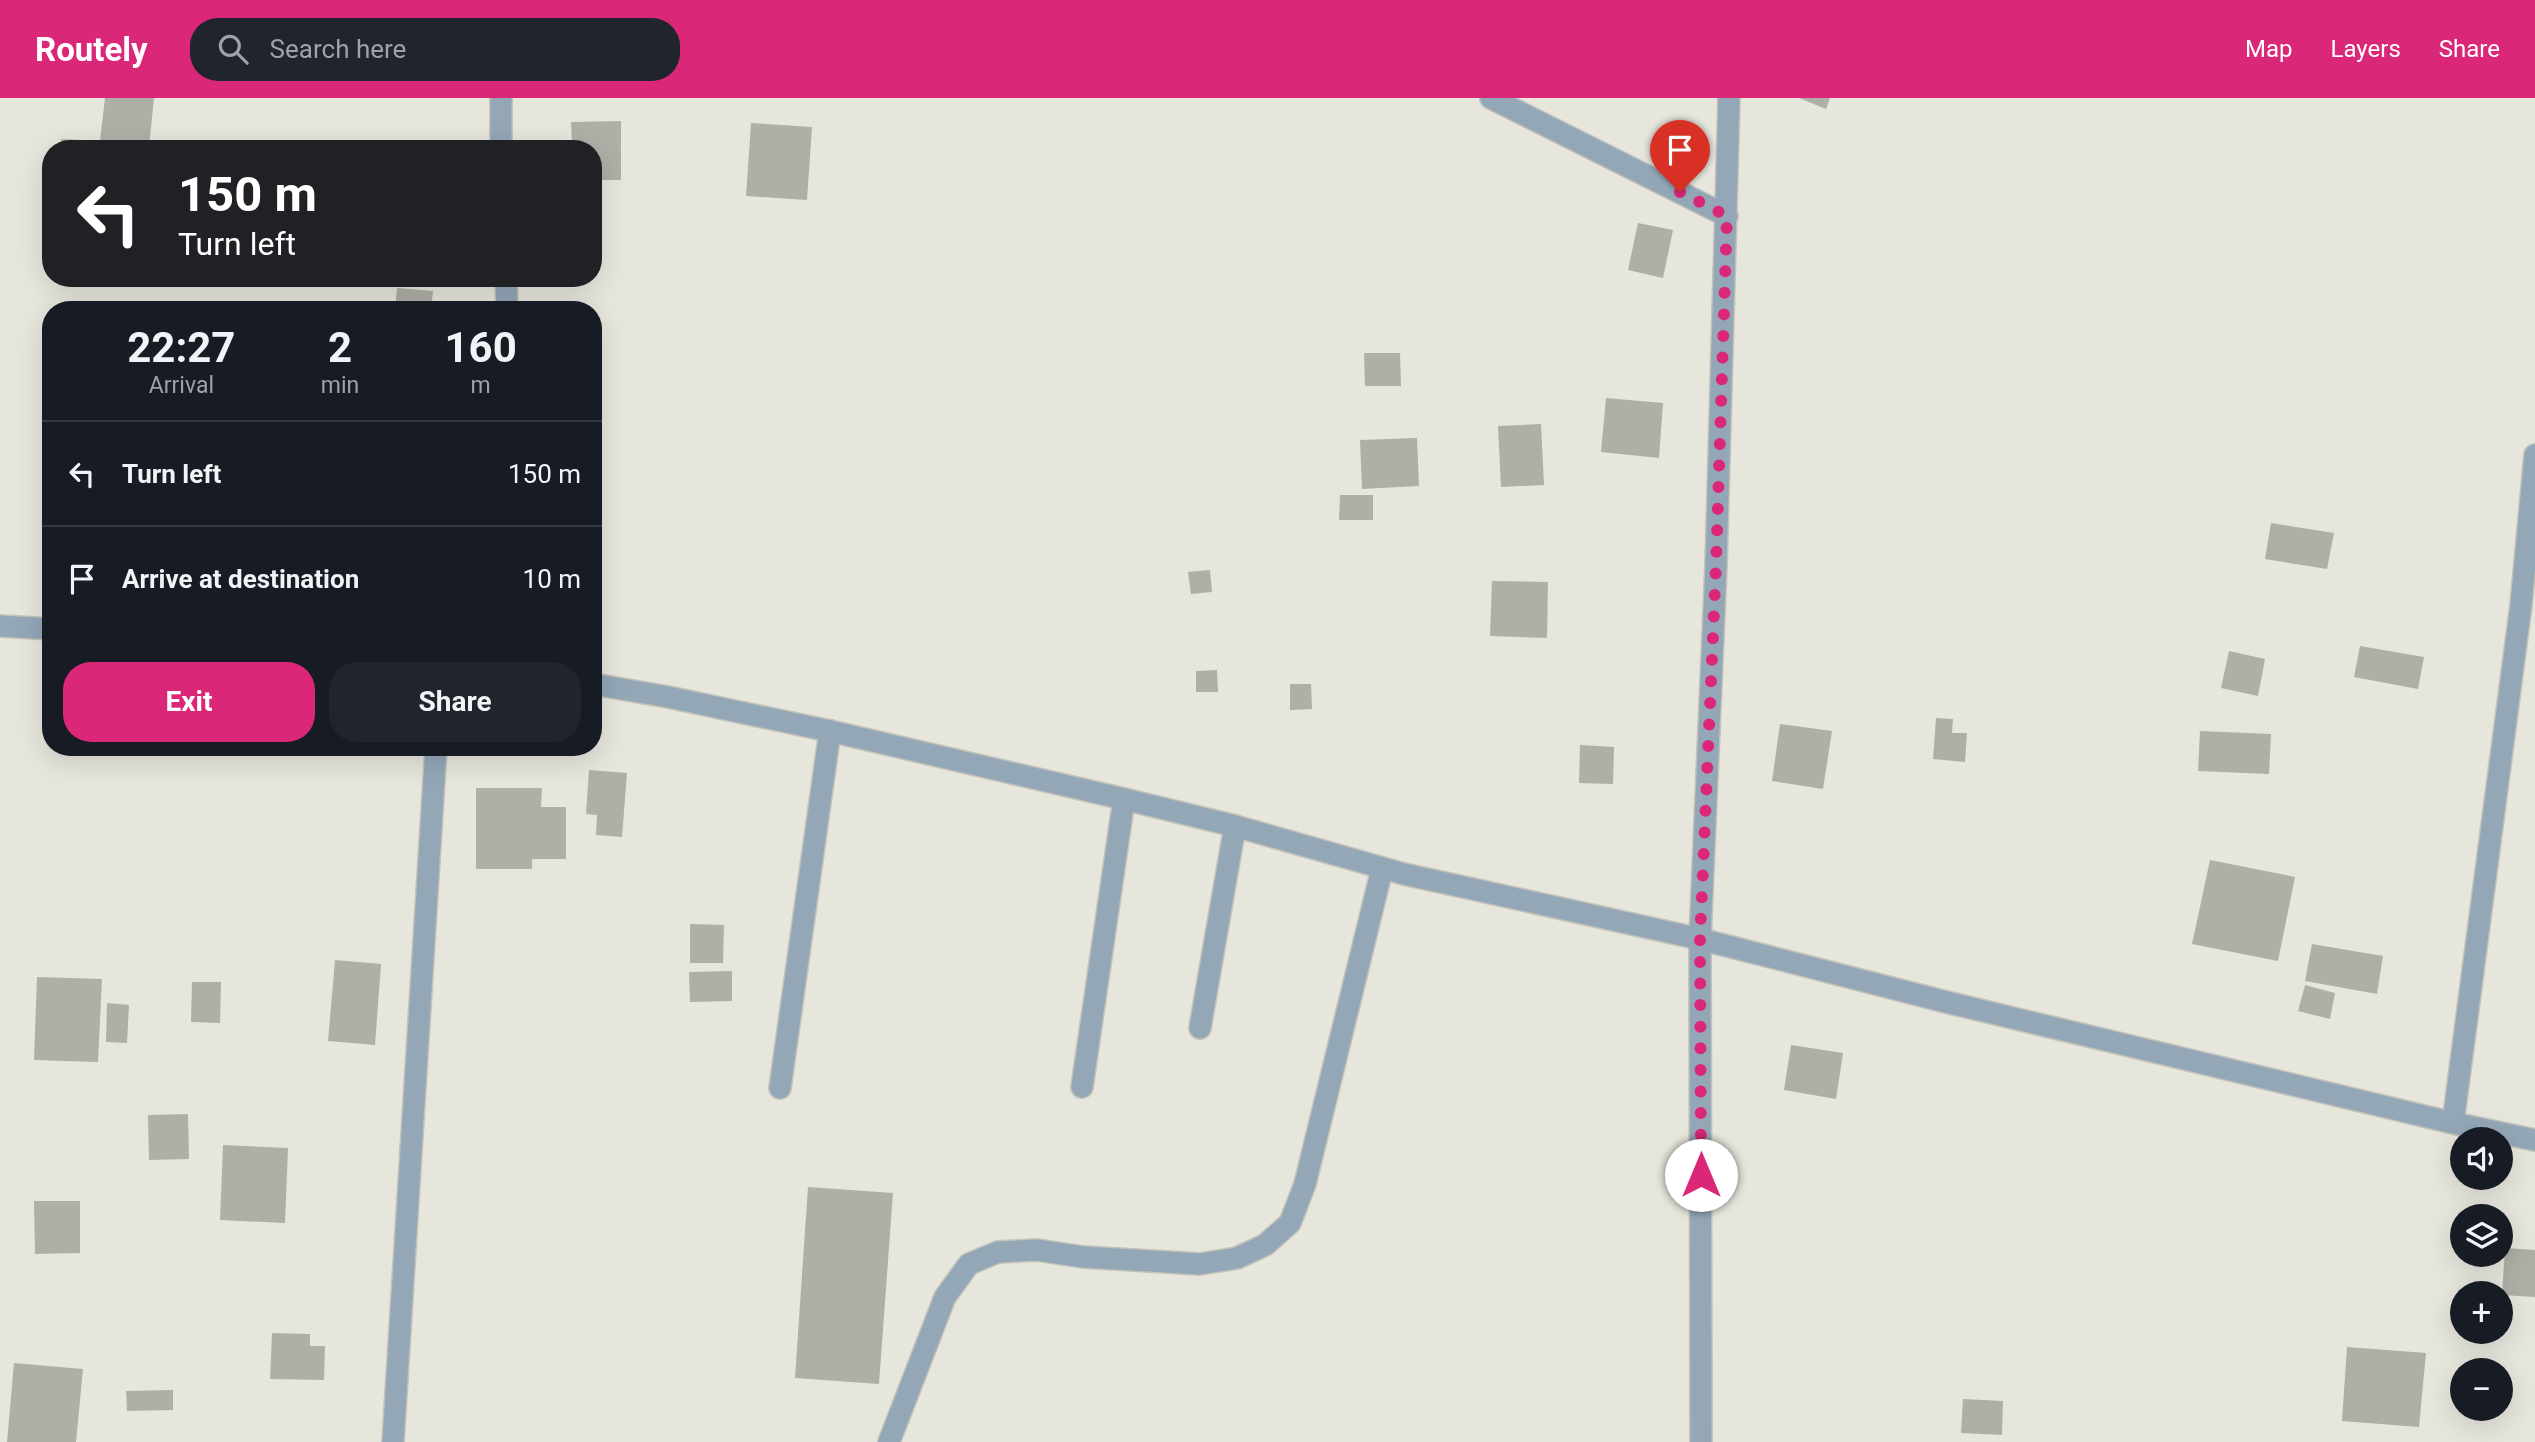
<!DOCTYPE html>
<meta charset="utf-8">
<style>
:root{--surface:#171b24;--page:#20242c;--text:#f1f3f6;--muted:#9ea1a6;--line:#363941;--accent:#db2777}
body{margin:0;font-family:Roboto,sans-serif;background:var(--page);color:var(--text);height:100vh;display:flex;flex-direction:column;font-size:26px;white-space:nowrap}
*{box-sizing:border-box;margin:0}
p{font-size:23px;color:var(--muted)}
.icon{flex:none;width:38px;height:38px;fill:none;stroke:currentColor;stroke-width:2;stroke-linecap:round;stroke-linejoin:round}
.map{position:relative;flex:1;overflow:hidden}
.drawer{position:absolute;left:42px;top:203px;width:560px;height:455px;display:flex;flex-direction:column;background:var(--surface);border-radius:28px;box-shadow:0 7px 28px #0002}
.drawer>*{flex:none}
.hud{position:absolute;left:42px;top:42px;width:560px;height:147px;border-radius:28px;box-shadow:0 7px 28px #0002;background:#202124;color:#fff;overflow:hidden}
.tools{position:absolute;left:2450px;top:1029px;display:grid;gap:14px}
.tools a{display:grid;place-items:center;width:63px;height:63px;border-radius:50%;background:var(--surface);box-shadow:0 7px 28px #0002;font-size:35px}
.pin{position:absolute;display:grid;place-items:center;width:60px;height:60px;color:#fff;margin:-72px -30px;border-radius:50% 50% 50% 0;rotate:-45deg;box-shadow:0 0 7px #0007}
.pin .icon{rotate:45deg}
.me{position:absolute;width:77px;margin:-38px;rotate:0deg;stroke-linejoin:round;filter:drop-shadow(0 0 5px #0008)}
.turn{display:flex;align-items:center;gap:24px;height:147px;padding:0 21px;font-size:32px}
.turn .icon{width:91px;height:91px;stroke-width:2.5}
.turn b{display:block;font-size:49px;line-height:60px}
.eta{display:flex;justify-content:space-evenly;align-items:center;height:119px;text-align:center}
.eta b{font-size:42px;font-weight:700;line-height:49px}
.primary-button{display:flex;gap:14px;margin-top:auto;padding:14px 21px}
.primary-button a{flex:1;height:80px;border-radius:28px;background:var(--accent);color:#fff;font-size:28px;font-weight:700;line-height:80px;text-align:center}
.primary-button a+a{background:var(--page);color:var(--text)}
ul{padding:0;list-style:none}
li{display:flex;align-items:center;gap:21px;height:105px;padding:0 21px;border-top:2px solid var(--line)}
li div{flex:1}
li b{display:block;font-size:26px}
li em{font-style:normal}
header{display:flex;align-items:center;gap:42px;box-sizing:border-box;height:98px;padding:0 35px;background:var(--accent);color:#fff}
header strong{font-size:33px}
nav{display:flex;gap:38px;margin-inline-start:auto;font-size:24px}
.search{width:490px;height:63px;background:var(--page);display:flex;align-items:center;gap:18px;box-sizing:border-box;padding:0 24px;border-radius:28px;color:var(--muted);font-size:26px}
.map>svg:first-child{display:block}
.building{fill:#afafa7}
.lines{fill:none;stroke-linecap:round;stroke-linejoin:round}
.service-casing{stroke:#c2c2ba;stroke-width:24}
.minor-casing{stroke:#c2c2ba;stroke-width:24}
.tertiary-casing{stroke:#c2c2ba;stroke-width:24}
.service{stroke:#93a7b7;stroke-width:21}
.minor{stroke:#93a7b7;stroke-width:21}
.tertiary{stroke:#93a7b7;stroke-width:21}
.route{stroke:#db2777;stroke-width:12;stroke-dasharray:0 21.6}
</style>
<header>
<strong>Routely</strong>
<div class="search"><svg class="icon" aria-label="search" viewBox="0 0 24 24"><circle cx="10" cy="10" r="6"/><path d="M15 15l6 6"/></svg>Search here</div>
<nav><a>Map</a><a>Layers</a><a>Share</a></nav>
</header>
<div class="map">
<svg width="2535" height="1344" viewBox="0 0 2535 1344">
<rect width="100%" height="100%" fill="#e6e6dd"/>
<!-- building -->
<path class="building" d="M105 0H154L149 49 103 44 102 51H61V41L100 43Z
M1799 0H1830L1826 11Z
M621 23V82H593V51H568V46H572L571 24Z
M751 25 812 29 807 102 746 98Z
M1638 125 1673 132 1663 180 1628 172Z
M397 190 433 193 431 212H395Z
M1364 255H1400L1401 288H1365Z
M1606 300 1663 305 1659 360 1601 354Z
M1541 326 1544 387 1501 389 1498 328Z
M1417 340 1419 388 1362 391 1360 342Z
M1340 397H1373V422H1339Z
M2271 425 2334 435 2327 471 2265 461Z
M1210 472 1212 494 1191 496 1188 474Z
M1492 483 1548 484 1547 540 1490 538Z
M2360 548 2424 559 2418 591 2354 579Z
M2229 553 2265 561 2258 598 2221 590Z
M1217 572 1218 594H1196V573Z
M1290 586H1311L1312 611 1290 612Z
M1936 620 1953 621 1952 635H1967L1965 664 1933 661Z
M1780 626 1832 633 1823 691 1772 683Z
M2200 633 2271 636 2269 676 2198 673Z
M1580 647 1614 649 1613 686 1579 685Z
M589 672 627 675 622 739 596 737 597 717 586 716Z
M476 690H542L541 709H566V761H532V771H476Z
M2210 762 2295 779 2278 863 2192 846Z
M690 826 724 827 723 865H690Z
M2312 846 2383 858 2377 896 2305 883Z
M335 862 381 866 375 947 328 943Z
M732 873V903L690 904 689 874Z
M37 879 102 881 98 964 34 962Z
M192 884H221L220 925 191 924Z
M2305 887 2335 895 2330 921 2298 913Z
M107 905 129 907 127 945 106 944Z
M1791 947 1843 955 1836 1001 1784 992Z
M188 1016 189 1061 149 1062 148 1017Z
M223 1047 288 1050 285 1125 220 1122Z
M808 1089 893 1095 879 1286 795 1280Z
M34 1103H80V1155L35 1156Z
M2505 1150 2535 1152V1199L2502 1197Z
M272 1235 310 1236V1248H325L324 1282 270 1281Z
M2347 1249 2426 1255 2419 1329 2342 1323Z
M14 1265 83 1271 76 1344H7Z
M173 1292V1312L127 1313 126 1293Z
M1963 1301 2003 1303 2002 1337 1961 1335Z"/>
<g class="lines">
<defs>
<path id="service" d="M1200 930 1235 728
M1082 989 1124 701
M780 990 830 633"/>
<path id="minor" d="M1491 0 1727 118
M501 51V0
M506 180 507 212
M393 1344 436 649
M889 1344 945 1199 969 1166 998 1154 1037 1152 1083 1159 1200 1166 1237 1160 1265 1147 1290 1125 1305 1086 1382 771
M1701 1344 1700 841 1716 467 1729 0"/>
<path id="tertiary" d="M0 528 51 531
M593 586 668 599 830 633 1124 701 1235 728 1404 776 1700 841 1950 905 2453 1025 2535 1042
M2453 1025 2521 507 2535 357"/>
</defs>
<!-- service casing -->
<use href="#service" class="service-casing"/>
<!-- minor casing -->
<use href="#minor" class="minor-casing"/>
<!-- tertiary casing -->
<use href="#tertiary" class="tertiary-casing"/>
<!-- service -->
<use href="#service" class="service"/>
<!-- minor -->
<use href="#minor" class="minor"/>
<!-- tertiary -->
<use href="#tertiary" class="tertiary"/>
</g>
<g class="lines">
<!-- route -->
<path class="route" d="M1680 94 1727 118 1716 467 1700 841 1701 1077"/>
</g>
</svg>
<div class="tools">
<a><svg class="icon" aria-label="sound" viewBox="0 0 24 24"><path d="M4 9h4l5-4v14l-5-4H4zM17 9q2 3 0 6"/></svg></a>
<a><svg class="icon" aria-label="layers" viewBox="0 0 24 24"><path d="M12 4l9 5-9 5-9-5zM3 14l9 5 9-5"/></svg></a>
<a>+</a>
<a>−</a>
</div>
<div class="pin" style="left:1680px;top:94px;background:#d93025"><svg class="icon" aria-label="arrive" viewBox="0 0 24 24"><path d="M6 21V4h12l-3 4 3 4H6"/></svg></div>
<svg class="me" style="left:1701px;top:1077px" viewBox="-20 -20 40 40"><circle r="19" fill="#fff"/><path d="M0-13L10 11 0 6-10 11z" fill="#db2777"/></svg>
<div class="hud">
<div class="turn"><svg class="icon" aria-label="left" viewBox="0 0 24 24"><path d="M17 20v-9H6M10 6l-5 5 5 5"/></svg><div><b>150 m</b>Turn left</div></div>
</div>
<section class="drawer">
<div class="eta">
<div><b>22:27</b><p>Arrival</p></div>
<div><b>2</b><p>min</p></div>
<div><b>160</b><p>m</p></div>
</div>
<ul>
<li><svg class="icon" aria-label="left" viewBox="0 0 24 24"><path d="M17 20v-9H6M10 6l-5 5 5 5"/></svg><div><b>Turn left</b></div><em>150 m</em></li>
<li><svg class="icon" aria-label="arrive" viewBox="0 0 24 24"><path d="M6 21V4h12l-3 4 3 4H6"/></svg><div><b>Arrive at destination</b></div><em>10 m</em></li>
</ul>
<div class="primary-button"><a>Exit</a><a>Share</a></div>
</section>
</div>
